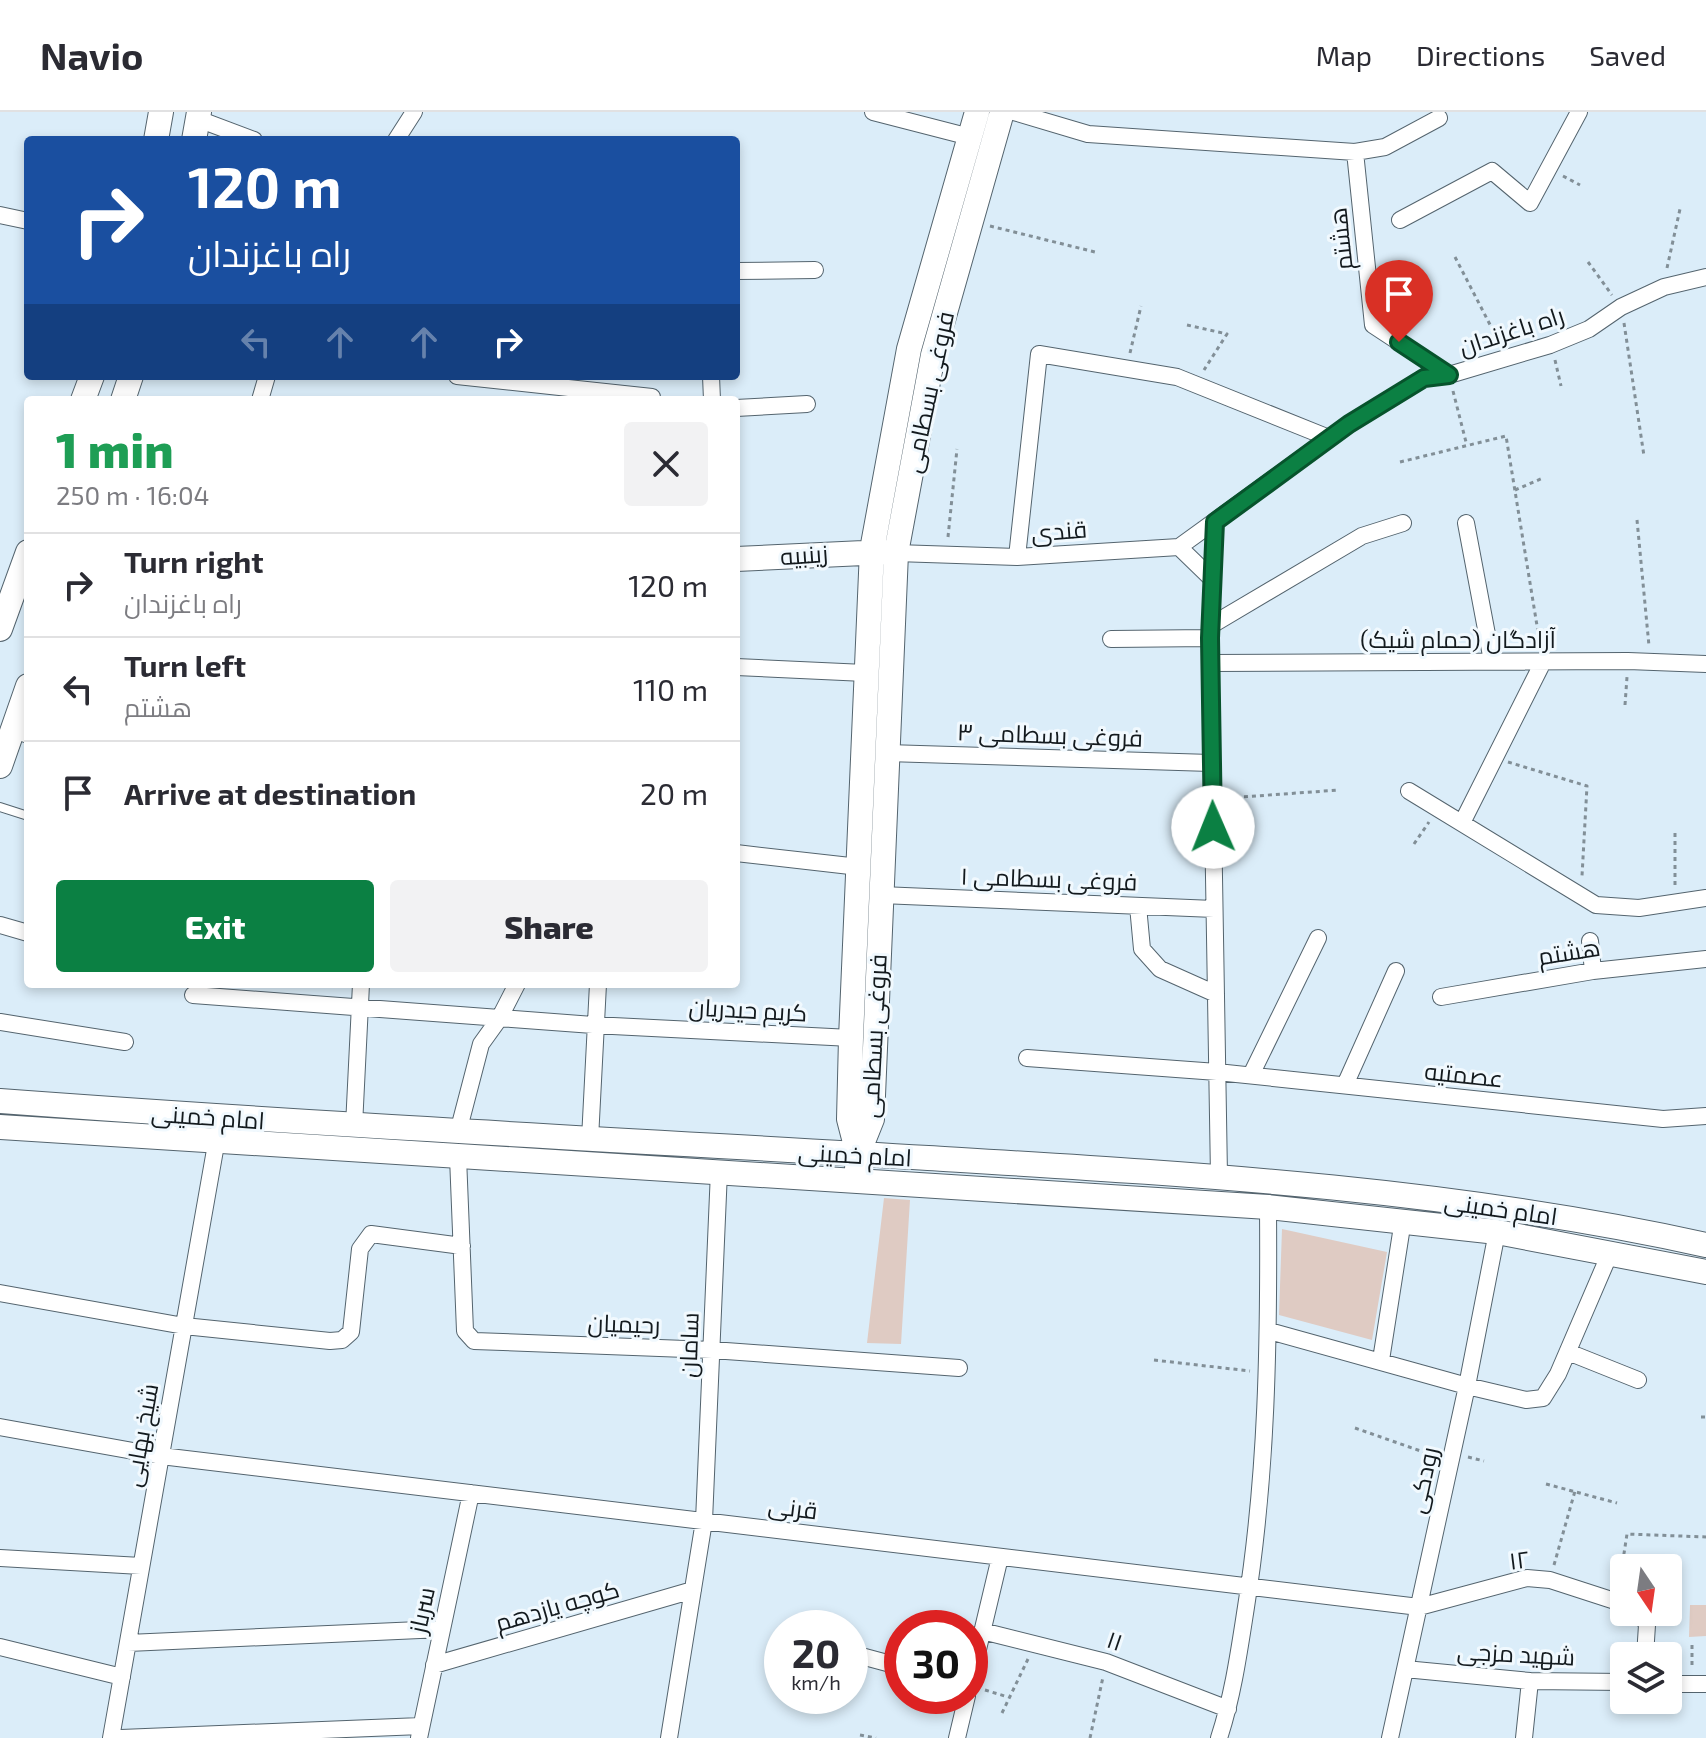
<!DOCTYPE html>
<meta charset="utf-8">
<style>
:root{--surface:#fff;--page:#f2f2f3;--text:#2b2b33;--muted:#7c7c81;--line:#e1e1e2;--accent:#0b8043}
body{margin:0;font-family:"Exo 2",Cairo,sans-serif;background:var(--page);color:var(--text);height:100vh;display:flex;flex-direction:column;font-size:30px;white-space:nowrap}
*{box-sizing:border-box;margin:0}
p{font-size:26px;color:var(--muted)}
.icon{flex:none;width:44px;height:44px;fill:none;stroke:currentColor;stroke-width:2;stroke-linecap:round;stroke-linejoin:round}
.map{position:relative;flex:1;overflow:hidden}
.details{position:absolute;left:24px;top:284px;width:716px;height:592px;display:flex;flex-direction:column;background:var(--surface);border-radius:8px;box-shadow:0 4px 12px #0003}
.details>*{flex:none}
.hud{position:absolute;left:24px;top:24px;width:716px;height:244px;border-radius:8px;box-shadow:0 4px 12px #0003;background:#1a4fa0;color:#fff;overflow:hidden}
.needle{width:52px;rotate:167deg}
.buttons{position:absolute;left:1610px;top:1442px;display:grid;gap:16px}
.buttons a{display:grid;place-items:center;width:72px;height:72px;border-radius:8px;background:var(--surface);box-shadow:0 4px 12px #0003;font-size:40px}
.speed{position:absolute;left:764px;top:1498px;display:flex;gap:16px;font-size:40px;font-weight:700;text-align:center}
.speed>*{display:grid;place-content:center;width:104px;height:104px;border-radius:50%;background:var(--surface);box-shadow:0 4px 12px #0003;line-height:1}
.speed small{font-size:20px;font-weight:400}
.speed .limit{border:12px solid #d22;background:#fff;color:#111}
.pin{position:absolute;display:grid;place-items:center;width:68px;height:68px;color:#fff;margin:-82px -34px;border-radius:50% 50% 50% 0;rotate:-45deg;box-shadow:0 0 8px #0007}
.pin .icon{rotate:45deg}
.me{position:absolute;width:88px;margin:-44px;rotate:359deg;stroke-linejoin:round;filter:drop-shadow(0 0 6px #0008)}
.turn{display:flex;align-items:center;gap:28px;height:168px;padding:0 32px;font-size:36px}
.turn .icon{width:104px;height:104px;stroke-width:2.5}
.turn b{display:block;font-size:56px;line-height:68px}
.lanes{display:flex;align-items:center;height:76px;padding:0 32px;background:#0003;justify-content:center;gap:40px;direction:ltr}
.lanes .off{opacity:.35}
.round{display:grid;place-items:center;flex:none;width:84px;height:84px;border-radius:8px;background:var(--page)}
.summary{display:flex;align-items:center;justify-content:space-between;height:136px;padding:0 32px}
h1{font-size:48px;font-weight:800;line-height:60px;color:#1e9e55}
.button{display:flex;gap:16px;margin-top:auto;padding:16px 32px}
.button a{flex:1;height:92px;border-radius:8px;background:var(--accent);color:#fff;font-size:32px;font-weight:800;line-height:92px;text-align:center}
.button a+a{background:var(--page);color:var(--text)}
ul{padding:0;list-style:none}
li{display:flex;align-items:center;gap:24px;height:104px;padding:0 32px;border-top:2px solid var(--line)}
li div{flex:1}
li b{display:block;font-size:30px}
li em{font-style:normal}
header{display:flex;align-items:center;gap:48px;box-sizing:border-box;height:112px;padding:0 40px;background:var(--surface);border-bottom:2px solid var(--line)}
header strong{font-size:38px}
nav{display:flex;gap:44px;margin-inline-start:auto;font-size:28px}
.map>svg:first-child{display:block}
.building{fill:#dfcbc3}
.lines{fill:none;stroke-linecap:round;stroke-linejoin:round}
.lane-casing{stroke:#54646e;stroke-width:10}
.street-casing{stroke:#54646e;stroke-width:18}
.secondary-casing{stroke:#54646e;stroke-width:26}
.path{stroke:#828f97;stroke-width:3;stroke-dasharray:4 4;stroke-linecap:butt}
.lane{stroke:#fff;stroke-width:8}
.street{stroke:#fff;stroke-width:16}
.secondary{stroke:#fff;stroke-width:24}
.route-casing{stroke:#07532c;stroke-width:20}
.route{stroke:#0b8043;stroke-width:14}
.labels{text-anchor:middle;dominant-baseline:central;stroke-width:6;stroke-linejoin:round;paint-order:stroke}
.street-label{font-size:24px;fill:#131a1e;stroke:#f1f9fe}
</style>
<header>
<strong>Navio</strong>
<nav><a>Map</a><a>Directions</a><a>Saved</a></nav>
</header>
<div class="map">
<svg width="1706" height="1626" viewBox="0 0 1706 1626">
<rect width="100%" height="100%" fill="#dbedf9"/>
<!-- building -->
<path class="building" d="M884 1086 910 1088 901 1232 867 1231Z
M1282 1117 1387 1140 1372 1228 1279 1203Z
M1690 1493H1706V1524L1689 1525Z"/>
<g class="lines">
<defs>
<path id="lane" d="M0 695 28 704"/>
<path id="street" d="M873 0 970 25
M1014 0 1088 22 1355 40 1385 35 1439 6
M198 7 254 28
M396 28 414 0
M1355 40 1373 213 1449 263
M0 103 28 109
M1400 108 1492 59 1530 91 1579 0
M736 159 815 158
M457 264 652 285
M711 264 712 288
M260 288 267 264
M736 296 807 292
M1215 410 1210 526 1219 1064
M1466 411 1492 549
M1179 435 1349 312 1424 266 1449 263 1550 233 1589 217 1621 195 1664 175 1706 165
M896 441 1017 445 1179 435 1212 467
M1017 445 1039 242 1177 265 1329 326
M1210 514 1362 424 1403 411
M1111 527 1210 526
M1211 551 1628 549 1706 552
M736 555 865 561
M13 617 28 623
M887 641 1211 651
M1409 679 1596 793 1639 796 1706 786
M1463 709 1543 550
M736 741 859 755
M881 783 1214 797
M1138 794 1142 837 1160 857 1216 882
M0 813 28 821
M1590 829 1593 859
M193 883 593 913 851 926
M1441 885 1593 859 1706 847
M0 910 125 930
M1027 946 1217 960 1663 1007 1706 1004
M1251 963 1318 826
M1345 973 1396 859
M354 1014 361 872
M458 1020 481 932 499 907 517 872
M590 1027 598 872
M458 1045 465 1219 474 1229 712 1238 959 1256
M0 1181 184 1214 330 1229 342 1228 351 1220 360 1137 371 1122 462 1134
M1269 1219 1467 1274 1526 1288 1543 1286 1558 1262 1610 1141
M1568 1240 1638 1268
M1381 1248 1403 1108
M0 1315 161 1344 1419 1495 1527 1466 1550 1468 1624 1492
M0 1446 141 1454
M1640 1500 1647 1513 1645 1544
M982 1519 1106 1550 1228 1597
M128 1531 442 1517
M0 1535 122 1565
M850 1541 902 1555
M434 1553 693 1478
M1405 1557 1530 1569 1624 1570
M970 1571 1000 1445
M1668 1572H1706
M111 1626 218 1021
M121 1626 421 1614
M419 1626 471 1381
M669 1626 704 1409 719 1059
M957 1626 967 1584
M1219 1626C1233 1583 1239 1540 1246 1495 1267 1362 1269 1230 1268 1095
M1390 1626 1467 1274 1497 1120
M1524 1626 1530 1569"/>
<path id="secondary" d="M156 28 161 0
M194 28 199 0
M83 288 92 264
M123 288 131 264
M736 447 885 440
M0 517 28 440
M0 654 28 574
M0 989C309 1012 619 1028 928 1046 1191 1062 1448 1076 1706 1133
M0 1015 1268 1095 1497 1120 1706 1160
M858 1042 849 1007 851 926 872 438 909 237 977 0
M857 1057 858 1042 872 1007 896 441 933 243 1002 0"/>
</defs>
<!-- lane casing -->
<use href="#lane" class="lane-casing"/>
<!-- street casing -->
<use href="#street" class="street-casing"/>
<!-- secondary casing -->
<use href="#secondary" class="secondary-casing"/>
<!-- path -->
<path class="path" d="M1563 64 1580 73
M990 114 1095 140
M1455 145 1499 230
M1588 150 1612 183
M1667 156 1680 97
M1624 211 1644 344
M1187 213 1227 222 1204 258
M1130 241 1141 194
M1555 248 1561 274
M1453 279 1466 330
M1400 350 1506 324 1540 532
M1515 378 1543 366
M1637 408 1649 534
M948 425 957 337
M1625 593 1627 565
M1508 650 1587 674 1582 764
M1228 686 1339 678
M1414 732 1429 710
M1675 773V721
M1154 1248 1250 1259
M1701 1305H1706
M1355 1316 1435 1344
M1468 1345 1484 1349
M1546 1372 1617 1391
M1554 1453 1575 1379
M1619 1474 1627 1422 1706 1425
M1692 1533V1557
M985 1578 1008 1585
M1002 1601 1028 1547
M860 1623 876 1626
M1090 1626 1103 1565"/>
<!-- lane -->
<use href="#lane" class="lane"/>
<!-- street -->
<use href="#street" class="street"/>
<!-- secondary -->
<use href="#secondary" class="secondary"/>
</g>
<g class="lines">
<defs>
<path id="route" d="M1213 715 1210 526 1215 410 1349 312 1424 266 1449 263 1399 230"/>
</defs>
<!-- route casing -->
<use href="#route" class="route-casing"/>
<!-- route -->
<use href="#route" class="route"/>
</g>
<g class="labels">
<!-- street labels -->
<g class="street-label">
<text transform="translate(1340 127) rotate(-96)">هشتم</text>
<text transform="translate(1511 218) rotate(-18)">راه باغزندان</text>
<text transform="translate(928 280) rotate(-78)">فروغی بسطامی</text>
<text transform="translate(1059 418) rotate(-4)">قندی</text>
<text transform="translate(804 442) rotate(-4)">زینبیه</text>
<text x="1458" y="526">آزادگان (حمام شیک)</text>
<text transform="translate(1050 622) rotate(2)">فروغی بسطامی ۳</text>
<text transform="translate(1049 766) rotate(2)">فروغی بسطامی ۱</text>
<text transform="translate(1569 839) rotate(-9)">هشتم</text>
<text transform="translate(748 897) rotate(3)">کریم حیدریان</text>
<text transform="translate(873 924) rotate(-87)">فروغی بسطامی</text>
<text transform="translate(1464 962) rotate(6)">عصمتیه</text>
<text transform="translate(208 1004) rotate(4)">امام خمینی</text>
<text transform="translate(855 1042) rotate(3)">امام خمینی</text>
<text transform="translate(1501 1096) rotate(8)">امام خمینی</text>
<text transform="translate(624 1211) rotate(2)">رحیمیان</text>
<text transform="translate(688 1233) rotate(-88)">سامان</text>
<text transform="translate(140 1323) rotate(-80)">شیخ بهایی</text>
<text transform="translate(1422 1368) rotate(-78)">رودکی</text>
<text transform="translate(793 1395) rotate(7)">قرنی</text>
<text transform="translate(1519 1447) rotate(-7)">۱۲</text>
<text transform="translate(557 1493) rotate(-16)">کوچه یازدهم</text>
<text transform="translate(421 1498) rotate(-78)">سرباز</text>
<text transform="translate(1115 1528) rotate(19)">۱۱</text>
<text transform="translate(1516 1541) rotate(3)">شهید مزجی</text>
</g>
</g>
</svg>
<div class="buttons">
<a><svg class="needle" viewBox="-14 -14 28 28"><path d="M0-13l5 13h-10z" fill="#e53935"/><path d="M0 13l5-13h-10z" fill="#7c7c81"/></svg></a>
<a><svg class="icon" aria-label="layers" viewBox="0 0 24 24"><path d="M12 4l9 5-9 5-9-5zM3 14l9 5 9-5"/></svg></a>
</div>
<div class="speed"><div>20<small>km/h</small></div><div class="limit">30</div></div>
<div class="pin" style="left:1399px;top:230px;background:#d93025"><svg class="icon" aria-label="arrive" viewBox="0 0 24 24"><path d="M6 21V4h12l-3 4 3 4H6"/></svg></div>
<svg class="me" style="left:1213px;top:715px" viewBox="-20 -20 40 40"><circle r="19" fill="#fff"/><path d="M0-13L10 11 0 6-10 11z" fill="#0b8043"/></svg>
<div class="hud">
<div class="turn"><svg class="icon" aria-label="right" viewBox="0 0 24 24"><path d="M7 20v-9h11M14 6l5 5-5 5"/></svg><div><b>120 m</b>راه باغزندان</div></div>
<div class="lanes"><svg class="icon off" aria-label="left" viewBox="0 0 24 24"><path d="M17 20v-9H6M10 6l-5 5 5 5"/></svg><svg class="icon off" aria-label="ahead" viewBox="0 0 24 24"><path d="M12 20V5M6 11l6-6 6 6"/></svg><svg class="icon off" aria-label="ahead" viewBox="0 0 24 24"><path d="M12 20V5M6 11l6-6 6 6"/></svg><svg class="icon" aria-label="right" viewBox="0 0 24 24"><path d="M7 20v-9h11M14 6l5 5-5 5"/></svg></div>
</div>
<section class="details">
<div class="summary"><div><h1>1 min</h1><p>250 m · 16:04</p></div><a class="round"><svg class="icon" aria-label="close" viewBox="0 0 24 24"><path d="M6 6l12 12M18 6L6 18"/></svg></a></div>
<ul>
<li><svg class="icon" aria-label="right" viewBox="0 0 24 24"><path d="M7 20v-9h11M14 6l5 5-5 5"/></svg><div><b>Turn right</b><p>راه باغزندان</p></div><em>120 m</em></li>
<li><svg class="icon" aria-label="left" viewBox="0 0 24 24"><path d="M17 20v-9H6M10 6l-5 5 5 5"/></svg><div><b>Turn left</b><p>هشتم</p></div><em>110 m</em></li>
<li><svg class="icon" aria-label="arrive" viewBox="0 0 24 24"><path d="M6 21V4h12l-3 4 3 4H6"/></svg><div><b>Arrive at destination</b></div><em>20 m</em></li>
</ul>
<div class="button"><a>Exit</a><a>Share</a></div>
</section>
</div>
